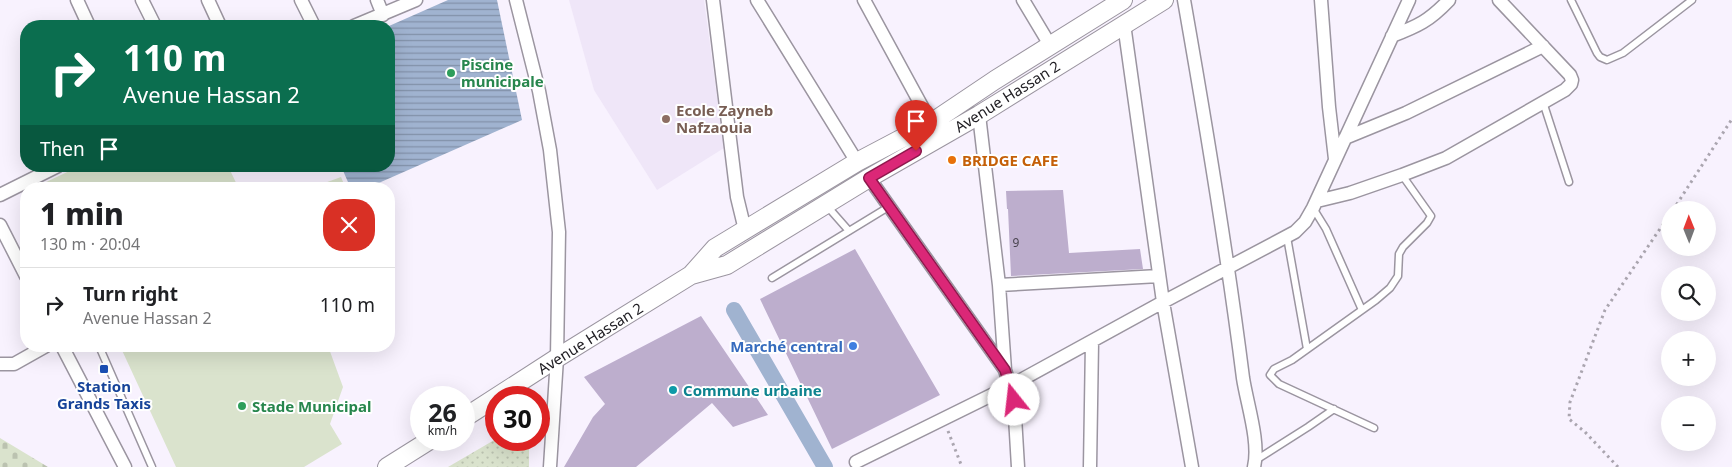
<!DOCTYPE html>
<meta charset="utf-8">
<style>
:root{--surface:#fff;--page:#f2f2f2;--text:#202124;--muted:#757577;--line:#e0e0e0}
body{margin:0;font-family:"Noto Sans",sans-serif;background:var(--page);color:var(--text);height:100vh;display:flex;flex-direction:column;font-size:19px;white-space:nowrap}
*{box-sizing:border-box;margin:0}
p{font-size:16px;color:var(--muted)}
.icon{flex:none;width:28px;height:28px;fill:none;stroke:currentColor;stroke-width:2;stroke-linecap:round;stroke-linejoin:round}
.map{position:relative;flex:1;overflow:hidden}
.drawer{position:absolute;left:20px;top:182px;width:375px;height:170px;display:flex;flex-direction:column;background:var(--surface);border-radius:20px;box-shadow:0 5px 20px #0002}
.drawer>*{flex:none}
.banner{position:absolute;left:20px;top:20px;width:375px;height:152px;border-radius:20px;box-shadow:0 5px 20px #0002;background:#0b6e4f;color:#fff;overflow:hidden}
.needle{width:32px;rotate:359deg}
.fabs{position:absolute;left:1661px;top:201px;display:grid;gap:10px}
.fabs a{display:grid;place-items:center;width:55px;height:55px;border-radius:50%;background:var(--surface);box-shadow:0 5px 20px #0002;font-size:25px}
.speed{position:absolute;left:410px;top:386px;display:flex;gap:10px;font-size:25px;font-weight:700;text-align:center}
.speed>*{display:grid;place-content:center;width:65px;height:65px;border-radius:50%;background:var(--surface);box-shadow:0 5px 20px #0002;line-height:1}
.speed small{font-size:12px;font-weight:400}
.speed .limit{border:8px solid #d22;background:#fff;color:#111}
.pin{position:absolute;display:grid;place-items:center;width:42px;height:42px;color:#fff;margin:-51px -21px;border-radius:50% 50% 50% 0;rotate:-45deg;box-shadow:0 0 5px #0007}
.pin .icon{rotate:45deg}
.me{position:absolute;width:55px;margin:-28px;rotate:344deg;stroke-linejoin:round;filter:drop-shadow(0 0 4px #0008)}
.turn{display:flex;align-items:center;gap:18px;height:105px;padding:0 20px;font-size:22px}
.turn .icon{width:65px;height:65px;stroke-width:2.5}
.turn b{display:block;font-size:35px;line-height:42px}
.then{display:flex;align-items:center;height:48px;padding:0 20px;background:#0003;gap:10px;font-size:19px}
.round{display:grid;place-items:center;flex:none;width:52px;height:52px;border-radius:20px;background:var(--page)}
.head{display:flex;align-items:center;justify-content:space-between;height:85px;padding:0 20px}
h1{font-size:30px;font-weight:800;line-height:38px}
ul{padding:0;list-style:none}
li{display:flex;align-items:center;gap:15px;height:75px;padding:0 20px;border-top:1px solid var(--line)}
li div{flex:1}
li b{display:block;font-size:19px}
li em{font-style:normal}
.map>svg:first-child{display:block}
.built{fill:#efe6f8}
.green{fill:#dae3cd}
.cemetery{fill:url(#cemetery-stones)}
.park{fill:url(#park-dots)}
.water{fill:url(#water-rules)}
.lines{fill:none;stroke-linecap:round;stroke-linejoin:round}
.canal{stroke:#a0b3d0;stroke-width:16}
.building{fill:#bdaecd}
.service-casing{stroke:#9b95a0;stroke-width:9}
.minor-casing{stroke:#9b95a0;stroke-width:15}
.secondary-casing{stroke:#9b95a0;stroke-width:20}
.path{stroke:#aaa5af;stroke-width:3;stroke-dasharray:2.5 4;stroke-linecap:butt}
.service{stroke:#fff;stroke-width:6}
.minor{stroke:#fff;stroke-width:12}
.secondary{stroke:#fff;stroke-width:18}
.route-casing{stroke:#8e194d;stroke-width:12}
.route{stroke:#db2777;stroke-width:9}
.leisure-dot{fill:#2e9e5b;stroke:#fff;stroke-width:2}
.education-dot{fill:#8d6e63;stroke:#fff;stroke-width:2}
.food-dot{fill:#e8710a;stroke:#fff;stroke-width:2}
.shop-dot{fill:#3f7fe0;stroke:#fff;stroke-width:2}
.transit-dot{fill:#1a4fb4;stroke:#fff;stroke-width:2}
.culture-dot{fill:#0f9aa8;stroke:#fff;stroke-width:2}
.labels{text-anchor:middle;dominant-baseline:central;stroke-width:4;stroke-linejoin:round;paint-order:stroke}
.number-label{font-size:12px;fill:#49444f}
.leisure-label{font-size:15px;font-weight:bold;fill:#27864d;stroke:#fff;text-anchor:start}
.street-label{font-size:15px;fill:#222025;stroke:#fff}
.education-label{font-size:15px;font-weight:bold;fill:#785e54;stroke:#fff;text-anchor:start}
.food-label{font-size:15px;font-weight:bold;fill:#c56008;stroke:#fff;text-anchor:start}
.shop-label{font-size:15px;font-weight:bold;fill:#366cbe;stroke:#fff;text-anchor:end}
.transit-label{font-size:15px;font-weight:bold;fill:#164399;stroke:#fff}
.culture-label{font-size:15px;font-weight:bold;fill:#0d838f;stroke:#fff;text-anchor:start}
</style>
<div class="map">
<svg width="1732" height="467" viewBox="0 0 1732 467">
<defs>
<pattern id="cemetery-stones" width="16" height="16" patternUnits="userSpaceOnUse" patternTransform="scale(1.25)"><rect width="16" height="16" fill="#dae3cd"/><path d="M2 7V4a2 2 0 0 1 4 0v3zM10 15v-3a2 2 0 0 1 4 0v3z" fill="#bbc2b0"/></pattern>
<pattern id="park-dots" width="8" height="8" patternUnits="userSpaceOnUse" patternTransform="scale(1.25)"><rect width="8" height="8" fill="#dae3cd"/><path d="M2 2h.1M6 6h.1" fill="none" stroke="#bbc2b0" stroke-width="1.8" stroke-linecap="round"/></pattern>
<pattern id="water-rules" width="6" height="5" patternUnits="userSpaceOnUse" patternTransform="scale(1.25)"><rect width="6" height="5" fill="#a0b3d0"/><path d="M0 2.5h6" fill="none" stroke="#8291a9"/></pattern>
</defs>
<rect width="100%" height="100%" fill="#f8f2fe"/>
<!-- built -->
<path class="built" d="M569 0H704L724 148 657 190 594 90Z"/>
<!-- green -->
<path class="green" d="M80 166H228L239 189H47L44 183Z
M341 177 346 189H308Z
M120 346H328L343 387 330 424 342 444 304 467H176Z"/>
<!-- cemetery -->
<path class="cemetery" d="M0 438 48 467H0Z"/>
<!-- park -->
<path class="park" d="M496 439V440H529V467H448Z"/>
<!-- water -->
<path class="water" d="M448 0H497L522 120 365 189H351L341 166H389V26Z"/>
<g class="lines">
<!-- canal -->
<path class="canal" d="M734 310 825 467"/>
</g>
<!-- building -->
<path class="building" d="M1063 190 1069 253 1140 249 1143 269 1011 276 1008 209H1007L1006 191Z
M855 249 940 395 832 449 760 299Z
M701 316 768 415 733 427 712 403 636 467H564L593 417 605 404 584 377Z"/>
<g class="lines">
<defs>
<path id="service" d="M1571 0 1597 53 1600 57 1607 60 1623 53 1692 0
M1543 102 1569 182
M827 206 849 231
M1313 208 1326 229 1362 310
M1287 237 1307 349
M772 278 890 206
M99 346 152 467
M1374 428 1279 384 1270 375 1274 369 1292 360 1376 300 1390 288 1398 276 1399 254 1403 247 1427 223 1431 216 1402 175
M1256 460 1308 427 1334 409"/>
<path id="minor" d="M77 0 89 26
M142 0 155 26
M208 0 220 26
M301 0 314 26
M377 0 383 15
M516 0 539 91 550 150 559 232 557 358 550 467
M713 0 737 197 745 230
M757 0 857 162
M864 0 931 123
M1023 0 1050 45
M1184 0C1206 125 1227 251 1243 378 1247 404 1260 442 1254 467
M1321 0 1329 107 1335 159
M1124 24 1163 302 1192 467
M354 26 416 0
M1392 36C1418 26 1429 21 1449 0
M979 115 999 285 1005 370 1014 400 1018 467
M1345 138 1406 113 1543 46
M869 178 1005 370
M0 195 58 166
M1317 201 1350 193 1402 175 1446 158 1565 90 1571 84 1572 80 1570 75 1499 0
M0 225 26 276
M999 285 1159 276
M62 346 125 467
M0 364H14L46 346
M856 462 1010 386 1163 302 1295 232 1305 222 1313 208 1409 0
M1090 467 1092 342"/>
<path id="secondary" d="M691 275 715 248 857 162 931 123 995 80 1123 0
M464 418 557 358 691 275 727 265 869 178 979 115 1164 0
M387 467 430 440"/>
</defs>
<!-- service casing -->
<use href="#service" class="service-casing"/>
<!-- minor casing -->
<use href="#minor" class="minor-casing"/>
<!-- secondary casing -->
<use href="#secondary" class="secondary-casing"/>
<!-- path -->
<path class="path" d="M1673 210 1732 119
M948 431 962 467
M1618 467 1585 432 1569 419 1570 402 1605 310 1670 214"/>
<!-- service -->
<use href="#service" class="service"/>
<!-- minor -->
<use href="#minor" class="minor"/>
<!-- secondary -->
<use href="#secondary" class="secondary"/>
</g>
<g class="lines">
<defs>
<path id="route" d="M916 151 869 178 1005 370 1014 400"/>
</defs>
<!-- route casing -->
<use href="#route" class="route-casing"/>
<!-- route -->
<use href="#route" class="route"/>
</g>
<!-- markers -->
<g class="leisure-dot">
<circle cx="451" cy="73" r="5"/>
<circle cx="242" cy="406" r="5"/>
</g>
<circle class="education-dot" cx="666" cy="119" r="5"/>
<circle class="food-dot" cx="952" cy="160" r="5"/>
<circle class="shop-dot" cx="853" cy="346" r="5"/>
<rect class="transit-dot" x="99" y="364" width="10" height="10" rx="2.5"/>
<circle class="culture-dot" cx="673" cy="390" r="5"/>
<g class="labels">
<!-- number labels -->
<g class="number-label">
<text x="1016" y="242">9</text>
</g>
<!-- leisure labels -->
<g class="leisure-label">
<text x="461" y="64">Piscine<tspan x="461" dy="17">municipale</tspan></text>
<text x="252" y="406">Stade Municipal</text>
</g>
<!-- street labels -->
<g class="street-label">
<text transform="translate(1007 96) rotate(-32)">Avenue Hassan 2</text>
<text transform="translate(590 338) rotate(-32)">Avenue Hassan 2</text>
</g>
<!-- education labels -->
<g class="education-label">
<text x="676" y="110">Ecole Zayneb<tspan x="676" dy="17">Nafzaouia</tspan></text>
</g>
<!-- food labels -->
<g class="food-label">
<text x="962" y="160">BRIDGE CAFE</text>
</g>
<!-- shop labels -->
<g class="shop-label">
<text x="843" y="346">Marché central</text>
</g>
<!-- transit labels -->
<g class="transit-label">
<text x="104" y="386">Station<tspan x="104" dy="17">Grands Taxis</tspan></text>
</g>
<!-- culture labels -->
<g class="culture-label">
<text x="683" y="390">Commune urbaine</text>
</g>
</g>
</svg>
<div class="fabs">
<a><svg class="needle" viewBox="-14 -14 28 28"><path d="M0-13l5 13h-10z" fill="#e53935"/><path d="M0 13l5-13h-10z" fill="#757577"/></svg></a>
<a><svg class="icon" aria-label="search" viewBox="0 0 24 24"><circle cx="10" cy="10" r="6"/><path d="M15 15l6 6"/></svg></a>
<a>+</a>
<a>−</a>
</div>
<div class="speed"><div>26<small>km/h</small></div><div class="limit">30</div></div>
<div class="pin" style="left:916px;top:151px;background:#d93025"><svg class="icon" aria-label="arrive" viewBox="0 0 24 24"><path d="M6 21V4h12l-3 4 3 4H6"/></svg></div>
<svg class="me" style="left:1014px;top:400px" viewBox="-20 -20 40 40"><circle r="19" fill="#fff"/><path d="M0-13L10 11 0 6-10 11z" fill="#db2777"/></svg>
<div class="banner">
<div class="turn"><svg class="icon" aria-label="right" viewBox="0 0 24 24"><path d="M7 20v-9h11M14 6l5 5-5 5"/></svg><div><b>110 m</b>Avenue Hassan 2</div></div>
<div class="then">Then<svg class="icon" aria-label="arrive" viewBox="0 0 24 24"><path d="M6 21V4h12l-3 4 3 4H6"/></svg></div>
</div>
<section class="drawer">
<div class="head"><div><h1>1 min</h1><p>130 m · 20:04</p></div><a class="round" style="background:#d93025;color:#fff"><svg class="icon" aria-label="close" viewBox="0 0 24 24"><path d="M6 6l12 12M18 6L6 18"/></svg></a></div>
<ul>
<li><svg class="icon" aria-label="right" viewBox="0 0 24 24"><path d="M7 20v-9h11M14 6l5 5-5 5"/></svg><div><b>Turn right</b><p>Avenue Hassan 2</p></div><em>110 m</em></li>
</ul>
</section>
</div>
